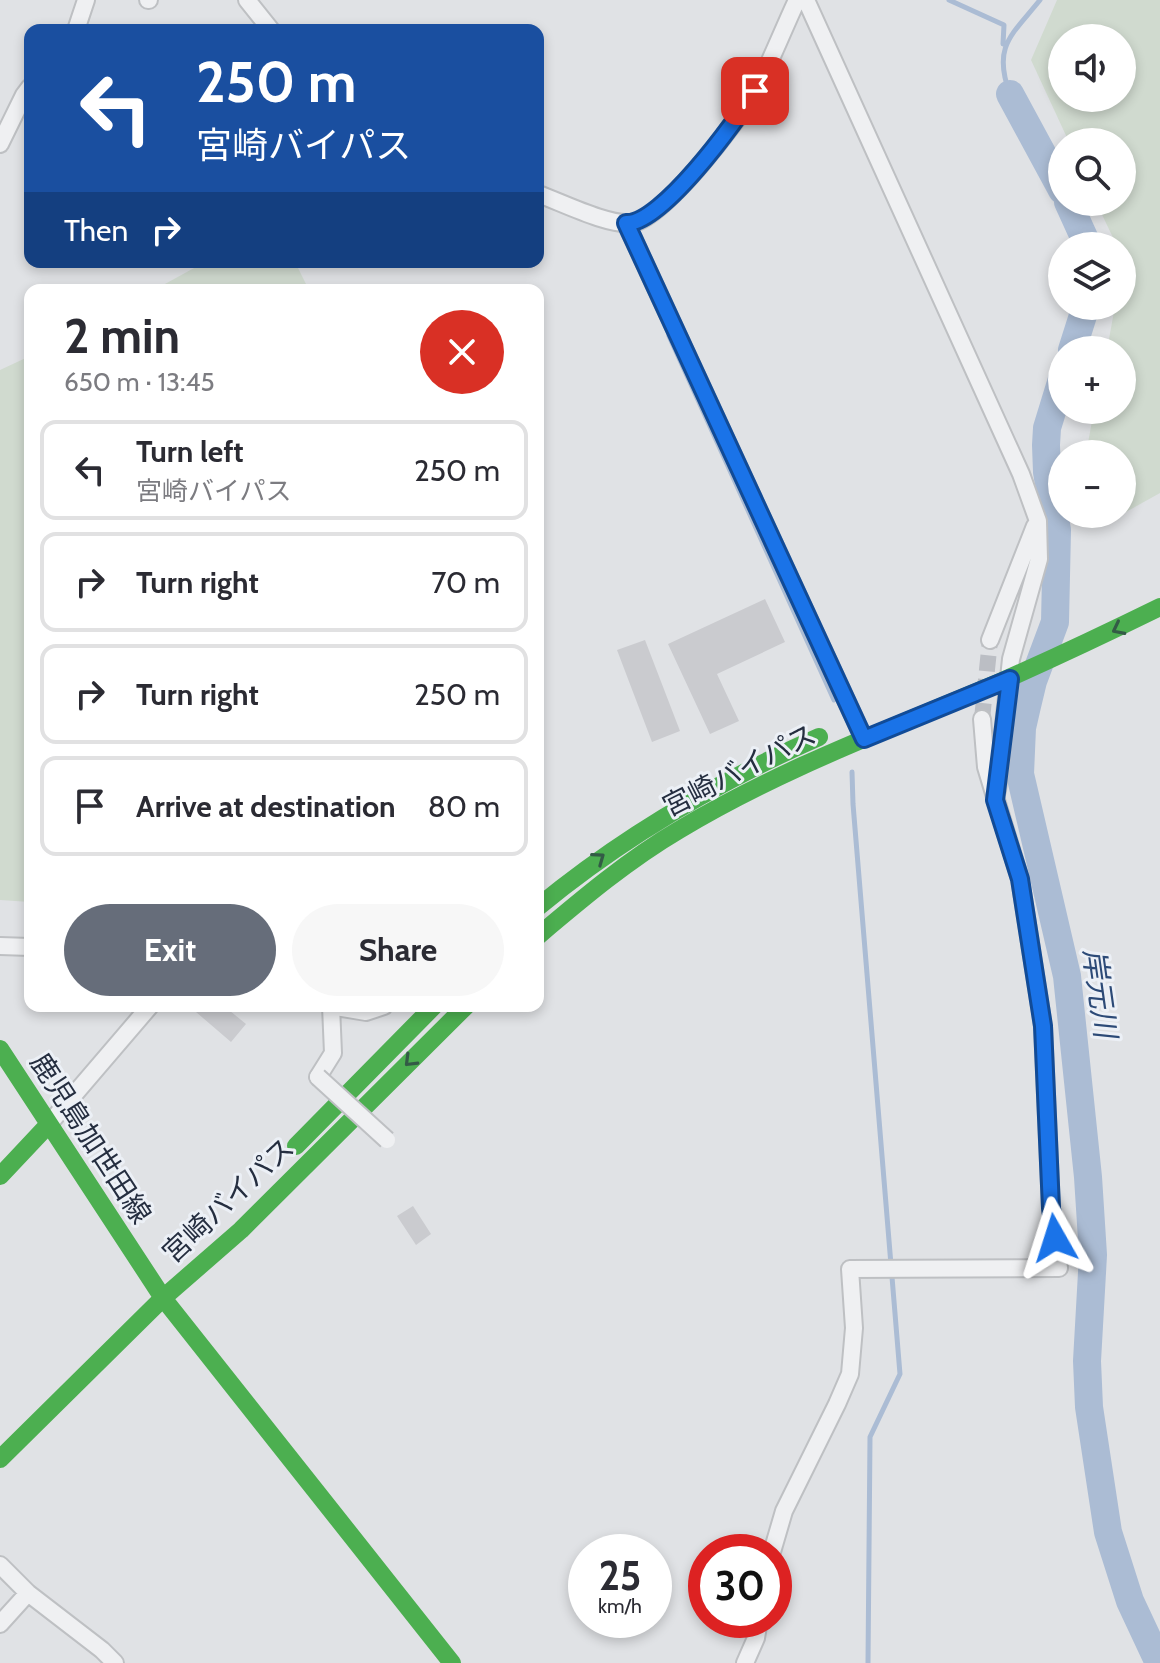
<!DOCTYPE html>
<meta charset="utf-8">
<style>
:root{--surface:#fff;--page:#f7f7f7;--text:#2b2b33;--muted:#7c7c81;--line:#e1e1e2;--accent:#666d7a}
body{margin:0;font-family:Cabin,"Noto Sans JP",sans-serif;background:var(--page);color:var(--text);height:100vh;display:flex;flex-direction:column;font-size:30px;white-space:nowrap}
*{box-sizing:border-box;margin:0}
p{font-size:26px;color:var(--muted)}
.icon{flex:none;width:44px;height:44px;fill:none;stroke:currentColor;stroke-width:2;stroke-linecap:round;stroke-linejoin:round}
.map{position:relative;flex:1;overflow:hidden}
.side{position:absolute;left:24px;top:284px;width:520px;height:728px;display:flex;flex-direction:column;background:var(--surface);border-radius:16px;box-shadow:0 4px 12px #0003}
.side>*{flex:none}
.top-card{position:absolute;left:24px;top:24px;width:520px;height:244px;border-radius:16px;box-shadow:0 4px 12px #0003;background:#1a4fa0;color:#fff;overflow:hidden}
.fabs{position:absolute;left:1048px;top:24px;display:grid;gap:16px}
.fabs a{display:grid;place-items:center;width:88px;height:88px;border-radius:50%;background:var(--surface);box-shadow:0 4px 12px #0003;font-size:40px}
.speed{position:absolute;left:568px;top:1534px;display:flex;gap:16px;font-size:40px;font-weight:700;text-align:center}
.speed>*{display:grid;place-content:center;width:104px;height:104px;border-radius:50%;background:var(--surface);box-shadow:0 4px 12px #0003;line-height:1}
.speed small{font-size:20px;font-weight:400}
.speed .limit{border:12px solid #d22;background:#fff;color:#111}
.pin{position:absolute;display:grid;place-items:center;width:68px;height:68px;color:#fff;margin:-34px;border-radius:16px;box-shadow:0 4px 12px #0006}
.me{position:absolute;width:88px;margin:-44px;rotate:354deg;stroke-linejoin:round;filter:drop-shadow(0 0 6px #0008)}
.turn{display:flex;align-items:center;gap:28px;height:168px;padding:0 40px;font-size:36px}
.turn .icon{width:104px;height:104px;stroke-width:2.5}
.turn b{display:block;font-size:56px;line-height:68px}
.then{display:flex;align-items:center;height:76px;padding:0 40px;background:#0003;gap:16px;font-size:30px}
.round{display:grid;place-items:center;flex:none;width:84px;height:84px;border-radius:42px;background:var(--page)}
.summary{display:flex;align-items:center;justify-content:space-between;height:136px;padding:0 40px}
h1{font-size:48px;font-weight:800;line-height:60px}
.action{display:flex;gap:16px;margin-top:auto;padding:16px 40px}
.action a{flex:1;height:92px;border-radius:48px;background:var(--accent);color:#fff;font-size:32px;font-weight:800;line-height:92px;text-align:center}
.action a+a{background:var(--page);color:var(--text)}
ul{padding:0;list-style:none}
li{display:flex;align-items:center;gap:24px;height:100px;margin:0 16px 12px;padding:0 24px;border:4px solid var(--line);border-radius:16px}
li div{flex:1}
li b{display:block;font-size:30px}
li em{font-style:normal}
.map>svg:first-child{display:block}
.green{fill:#d0dacf;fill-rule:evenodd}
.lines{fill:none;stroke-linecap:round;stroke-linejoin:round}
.stream{stroke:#abbcd4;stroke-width:5}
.river{stroke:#abbcd4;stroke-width:28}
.building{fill:#cacbcf}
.street-tunnel{stroke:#bbbec4;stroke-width:16;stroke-dasharray:16 8;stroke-linecap:butt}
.street-casing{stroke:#bec0c3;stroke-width:20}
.street{stroke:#eff0f2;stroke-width:16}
.fast{stroke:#4caf50;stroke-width:18}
.street-bridge-casing{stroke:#bec0c3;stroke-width:20;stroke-linecap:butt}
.street-bridge{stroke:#eff0f2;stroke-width:16}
.oneway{stroke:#335b46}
.route-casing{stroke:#114b97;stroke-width:20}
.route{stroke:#1a73e8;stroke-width:14}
.labels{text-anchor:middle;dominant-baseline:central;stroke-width:6;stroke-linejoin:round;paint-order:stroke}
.street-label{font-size:28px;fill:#252e40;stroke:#ecf0f6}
.water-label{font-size:30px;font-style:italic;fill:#2c4a77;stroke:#ecf0f6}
</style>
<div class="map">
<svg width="1160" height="1663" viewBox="0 0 1160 1663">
<rect width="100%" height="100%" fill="#e0e2e5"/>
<!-- green -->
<path class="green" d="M1057 0H1160V493L1117 517 1116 514H1122V454H1092L1088 443 1094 410H1122V350H1107L1115 306H1122L1124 262 1122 246H1117L1096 202H1122V142H1069L1031 60ZM1062 38H1122V98H1062Z
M205 262H295L309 290H154Z
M30 356V902L0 900V370Z"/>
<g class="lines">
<!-- stream -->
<path class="stream" d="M949 0 1004 25 1003 44
M1010 94C992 46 1012 35 1040 0
M669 336 834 700
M852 772 853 804 900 1374 870 1437 868 1663"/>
<!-- river -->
<path class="river" d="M1010 94 1062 190
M1068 202 1088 246
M1072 350 1086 306
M1062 379 1047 428 1046 445 1047 472 1057 530 1055 622 1033 681 1027 706 1022 728 1020 774 1067 976 1088 1177 1093 1255 1087 1361 1089 1407 1108 1532 1130 1601 1159 1663"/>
</g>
<!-- building -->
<path class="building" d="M765 599 785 642 717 674 739 721 710 734 668 644Z
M645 640 680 731 652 742 617 650Z
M189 1006H224L246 1024 231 1042Z
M413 1206 431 1234 416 1245 397 1216Z"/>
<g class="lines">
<!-- street-tunnel -->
<path class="street-tunnel" d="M982 719 990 640"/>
<defs>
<path id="street" d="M148 0H149
M247 0 271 30
M806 0 1021 474 1038 521 1039 559 1011 659 997 791
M76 30 86 0
M0 144 24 95 30 87
M538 194C561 202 608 226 632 223 662 220 741 118 756 90 771 61 783 30 797 0
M626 223 864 739
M990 640 1035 526
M0 946 30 947
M330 1006 366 1012 384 1006
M318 1077 333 1053 331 1006
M49 1124 150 1006
M772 1552 784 1511 837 1404 850 1374 854 1328 850 1269 1059 1268 1051 1208 1043 1026 1020 879 986 767 982 719
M0 1565 28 1593 102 1650 115 1663
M0 1624 28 1593
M745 1663 756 1638 759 1620"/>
</defs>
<!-- street casing -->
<use href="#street" class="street-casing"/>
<!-- street -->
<use href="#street" class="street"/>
<!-- fast -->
<path class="fast" d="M538 907C624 836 717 782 819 737
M538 936C583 898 628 860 679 830 780 769 892 728 1000 682 1054 658 1107 633 1160 607
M0 1049 163 1298
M296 1146 434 1006
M0 1176 49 1124
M163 1298 452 1663
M0 1459 163 1298 241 1230 466 1006"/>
<defs>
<path id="street-bridge" d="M318 1077 387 1140"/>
</defs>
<!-- street-bridge casing -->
<use href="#street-bridge" class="street-bridge-casing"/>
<!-- street-bridge -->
<use href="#street-bridge" class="street-bridge"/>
</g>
<!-- one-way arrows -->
<defs><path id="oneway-chevron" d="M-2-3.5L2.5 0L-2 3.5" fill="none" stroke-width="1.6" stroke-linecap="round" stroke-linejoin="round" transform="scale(2)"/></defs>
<g class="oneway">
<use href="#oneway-chevron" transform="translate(1118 629) rotate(153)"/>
<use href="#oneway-chevron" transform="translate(599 858) rotate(-36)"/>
<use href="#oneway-chevron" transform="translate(410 1061) rotate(135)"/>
</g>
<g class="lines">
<defs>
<path id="route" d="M755 91C736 121 661 225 626 223L864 739 1010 679 995 800 1020 879 1043 1026 1051 1208 1055 1238"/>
</defs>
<!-- route casing -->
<use href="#route" class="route-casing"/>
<!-- route -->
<use href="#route" class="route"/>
</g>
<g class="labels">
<!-- street labels -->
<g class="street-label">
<text transform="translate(739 770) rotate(-27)">宮崎バイパス</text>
<text transform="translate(91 1138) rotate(57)">鹿児島加世田線</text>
<text transform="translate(228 1200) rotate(-43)">宮崎バイパス</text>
</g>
<!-- water labels -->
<g class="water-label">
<text transform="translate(1100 993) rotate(82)">岸元川</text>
</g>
</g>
</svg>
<div class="fabs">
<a><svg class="icon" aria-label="sound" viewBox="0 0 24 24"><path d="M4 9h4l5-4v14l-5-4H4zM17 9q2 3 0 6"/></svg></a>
<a><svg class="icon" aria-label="search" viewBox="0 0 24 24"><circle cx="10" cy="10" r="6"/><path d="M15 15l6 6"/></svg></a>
<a><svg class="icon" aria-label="layers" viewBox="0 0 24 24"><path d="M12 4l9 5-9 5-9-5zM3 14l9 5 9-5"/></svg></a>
<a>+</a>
<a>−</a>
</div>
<div class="speed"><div>25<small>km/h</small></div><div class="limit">30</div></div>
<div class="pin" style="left:755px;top:91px;background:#d93025"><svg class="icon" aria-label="arrive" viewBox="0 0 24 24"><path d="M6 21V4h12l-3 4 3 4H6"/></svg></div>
<svg class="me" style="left:1055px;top:1238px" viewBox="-20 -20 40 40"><path d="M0-17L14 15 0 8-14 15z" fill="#1a73e8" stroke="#fff" stroke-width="4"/></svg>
<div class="top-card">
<div class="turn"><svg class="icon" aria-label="left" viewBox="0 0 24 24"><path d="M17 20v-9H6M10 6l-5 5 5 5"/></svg><div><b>250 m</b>宮崎バイパス</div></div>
<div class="then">Then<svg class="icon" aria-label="right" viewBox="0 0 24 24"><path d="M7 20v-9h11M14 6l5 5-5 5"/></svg></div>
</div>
<section class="side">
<div class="summary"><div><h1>2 min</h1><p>650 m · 13:45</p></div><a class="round" style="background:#d93025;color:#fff"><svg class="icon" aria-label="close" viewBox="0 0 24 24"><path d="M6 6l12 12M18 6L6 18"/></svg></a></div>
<ul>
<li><svg class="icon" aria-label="left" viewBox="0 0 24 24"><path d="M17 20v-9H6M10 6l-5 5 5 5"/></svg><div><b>Turn left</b><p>宮崎バイパス</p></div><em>250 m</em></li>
<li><svg class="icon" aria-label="right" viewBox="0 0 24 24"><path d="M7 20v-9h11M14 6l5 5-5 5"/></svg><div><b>Turn right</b></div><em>70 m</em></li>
<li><svg class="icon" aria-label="right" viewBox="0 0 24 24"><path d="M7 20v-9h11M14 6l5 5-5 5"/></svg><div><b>Turn right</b></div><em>250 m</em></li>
<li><svg class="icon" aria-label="arrive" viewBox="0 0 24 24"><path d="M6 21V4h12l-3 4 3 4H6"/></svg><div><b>Arrive at destination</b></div><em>80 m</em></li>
</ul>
<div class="action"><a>Exit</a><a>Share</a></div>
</section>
</div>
